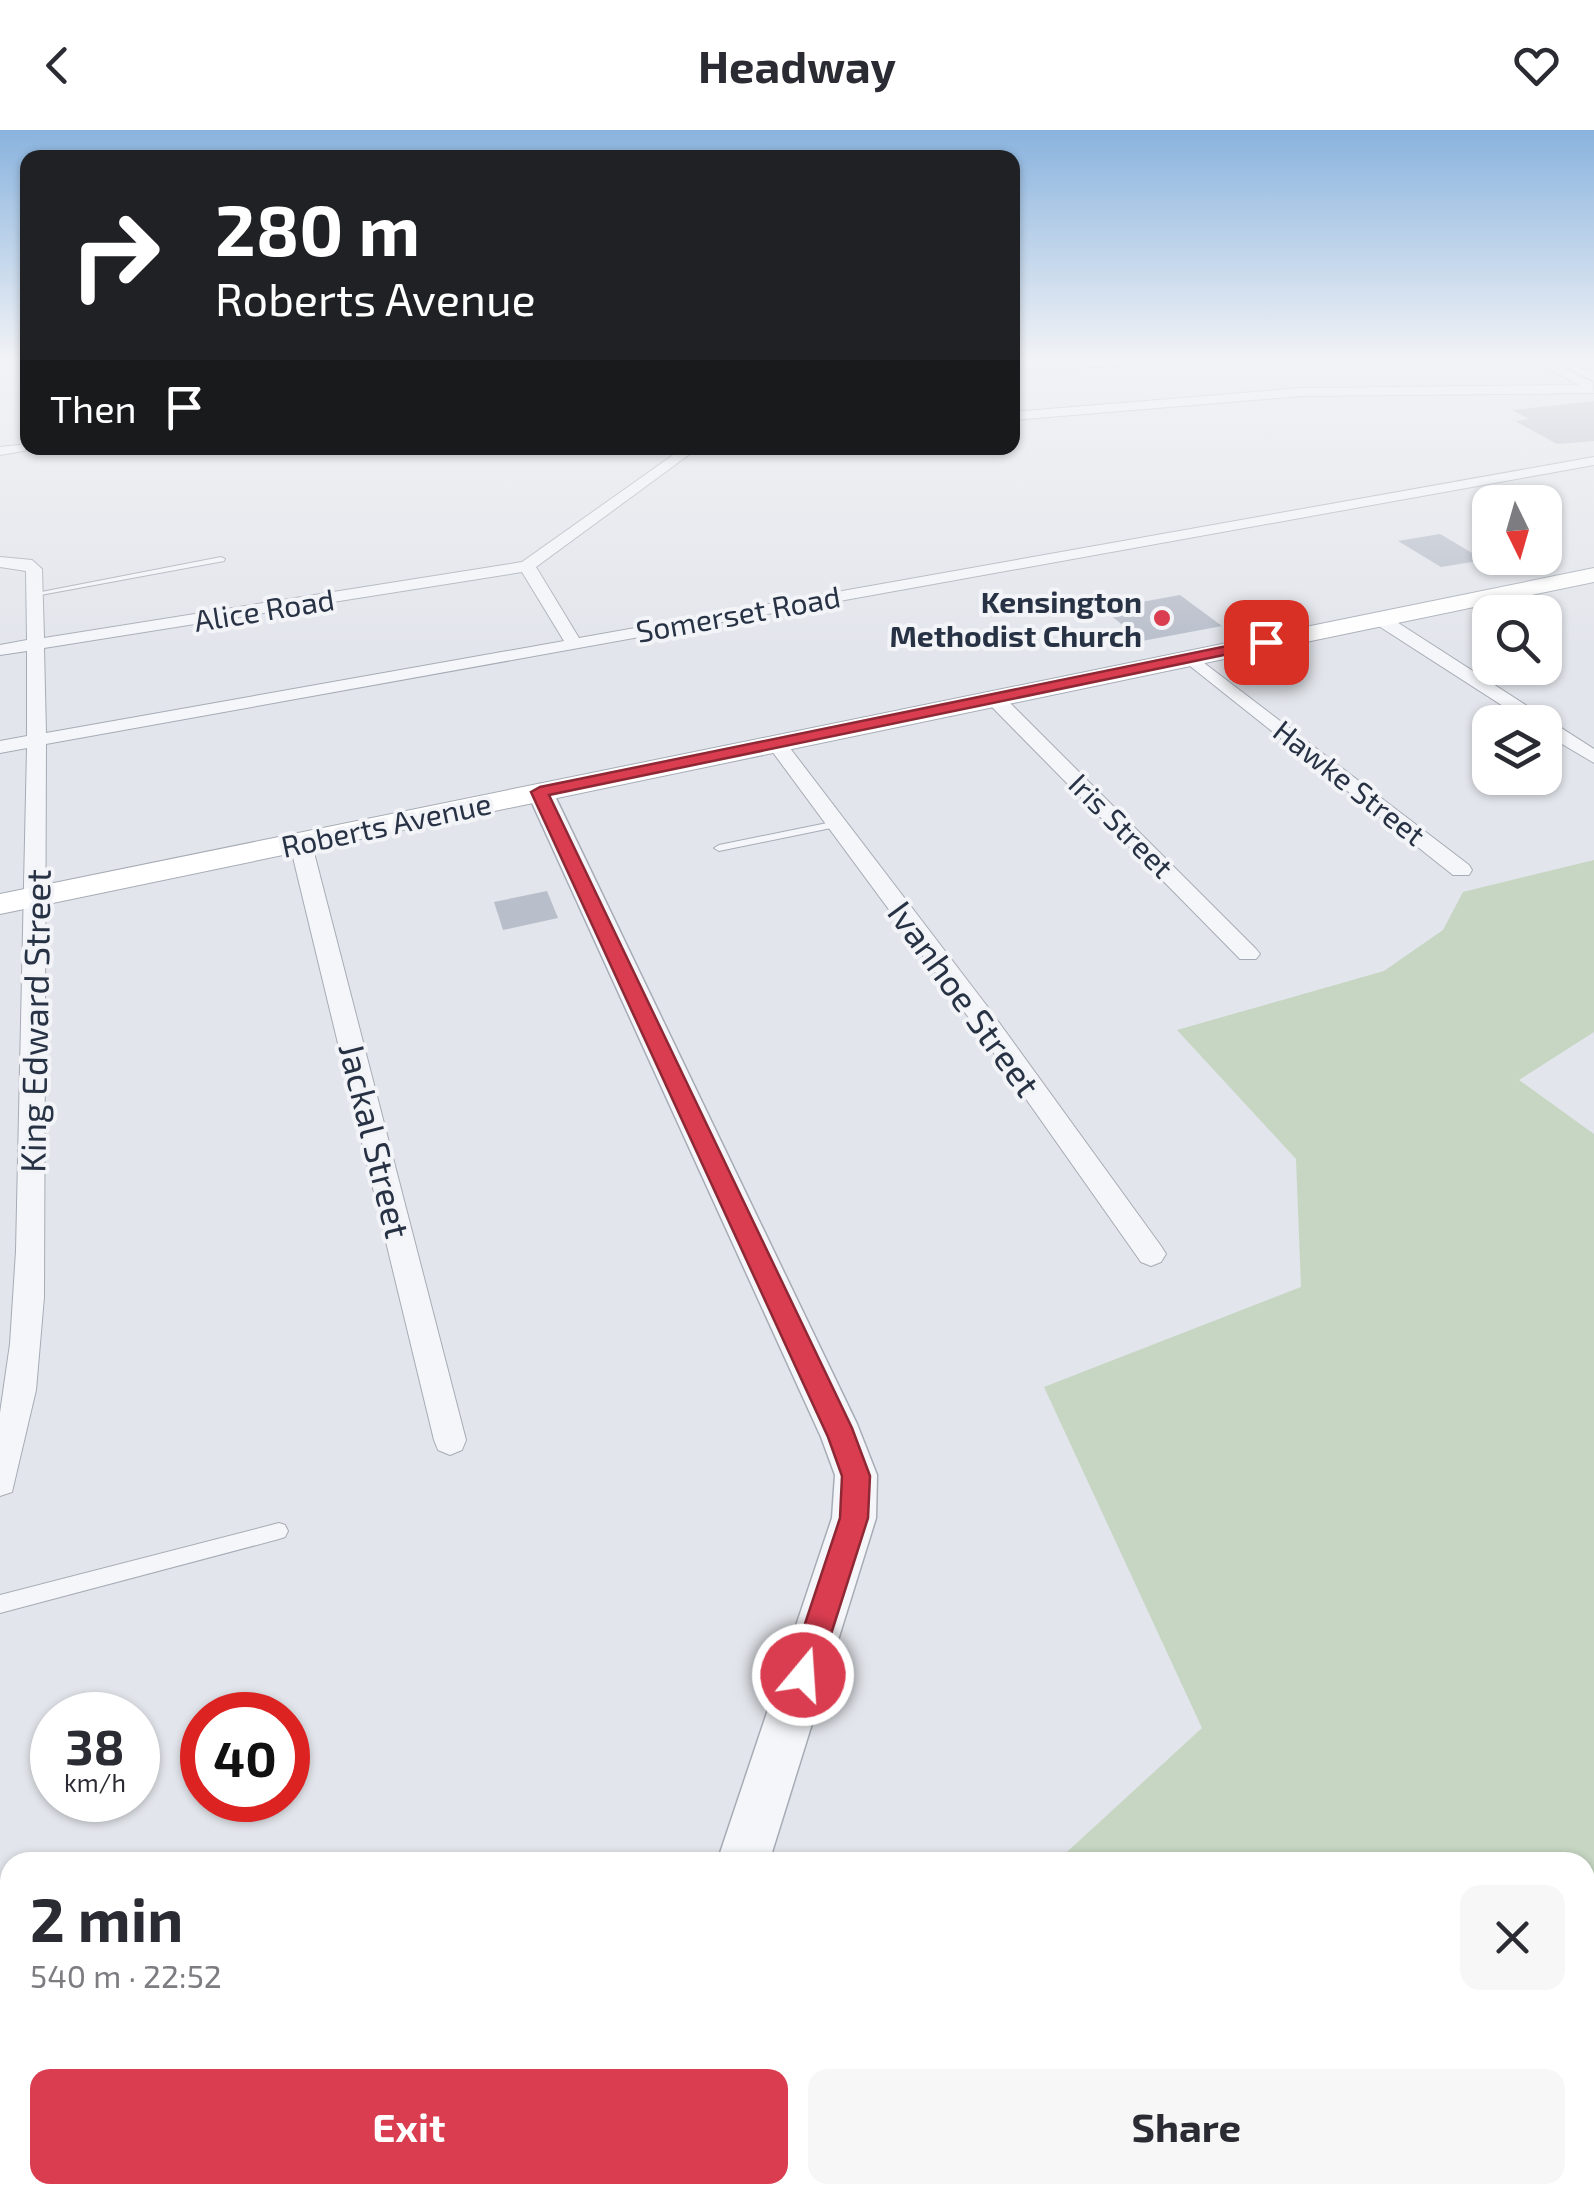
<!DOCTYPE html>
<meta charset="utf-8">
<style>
:root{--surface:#fff;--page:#f7f7f7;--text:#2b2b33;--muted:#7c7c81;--accent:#da3d50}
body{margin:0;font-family:"Exo 2",sans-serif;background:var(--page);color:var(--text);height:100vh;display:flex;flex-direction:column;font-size:38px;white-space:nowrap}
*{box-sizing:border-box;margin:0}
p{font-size:32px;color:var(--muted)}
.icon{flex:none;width:55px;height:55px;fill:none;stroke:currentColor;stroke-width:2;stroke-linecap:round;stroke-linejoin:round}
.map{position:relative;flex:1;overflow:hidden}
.side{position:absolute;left:0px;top:1722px;width:1595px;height:352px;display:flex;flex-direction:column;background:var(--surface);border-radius:30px 30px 0 0;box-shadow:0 2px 8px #0004}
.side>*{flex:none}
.hud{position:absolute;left:20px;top:20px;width:1000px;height:305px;border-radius:20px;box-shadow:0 2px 8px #0004;background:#202124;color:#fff;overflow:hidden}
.needle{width:65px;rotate:175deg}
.tools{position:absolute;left:1472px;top:355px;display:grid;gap:20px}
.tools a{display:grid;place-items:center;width:90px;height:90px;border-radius:20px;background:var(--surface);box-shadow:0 2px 8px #0004;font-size:50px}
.speed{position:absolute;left:30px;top:1562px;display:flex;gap:20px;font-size:50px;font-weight:700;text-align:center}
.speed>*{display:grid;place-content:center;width:130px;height:130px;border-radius:50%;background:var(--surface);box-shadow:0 2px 8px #0004;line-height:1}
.speed small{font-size:25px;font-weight:400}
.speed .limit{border:15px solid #d22;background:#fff;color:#111}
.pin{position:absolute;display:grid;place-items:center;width:85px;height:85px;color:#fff;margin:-42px;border-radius:20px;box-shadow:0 5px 15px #0006}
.me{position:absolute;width:110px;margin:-55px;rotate:18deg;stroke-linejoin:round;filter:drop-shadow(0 0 8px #0008)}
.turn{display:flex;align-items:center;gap:35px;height:210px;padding:0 30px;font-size:45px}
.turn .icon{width:130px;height:130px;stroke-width:2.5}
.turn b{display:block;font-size:70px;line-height:85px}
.then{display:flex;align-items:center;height:95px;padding:0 30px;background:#0003;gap:20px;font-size:38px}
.round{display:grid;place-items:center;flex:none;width:105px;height:105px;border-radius:20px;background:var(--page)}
.overview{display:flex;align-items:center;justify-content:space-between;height:170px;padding:0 30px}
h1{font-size:60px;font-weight:700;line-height:75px}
.cta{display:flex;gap:20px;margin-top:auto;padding:20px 30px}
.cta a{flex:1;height:115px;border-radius:20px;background:var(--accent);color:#fff;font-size:40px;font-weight:700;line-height:115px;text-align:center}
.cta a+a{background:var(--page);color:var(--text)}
header{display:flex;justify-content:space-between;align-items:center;height:130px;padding:0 30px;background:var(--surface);font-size:45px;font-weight:700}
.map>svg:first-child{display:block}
.green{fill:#c6d6c2}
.building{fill:#b8beca}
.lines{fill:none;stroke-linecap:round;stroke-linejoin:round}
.service-casing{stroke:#a6acb6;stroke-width:2}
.pedestrian-casing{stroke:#a6acb6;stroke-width:2}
.minor-casing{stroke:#a6acb6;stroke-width:2}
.tertiary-casing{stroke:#a6acb6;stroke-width:3}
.secondary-casing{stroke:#a6acb6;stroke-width:2}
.service{fill:#f5f6f9;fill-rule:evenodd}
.pedestrian{fill:#f5f6f9;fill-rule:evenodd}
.minor{fill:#f5f6f9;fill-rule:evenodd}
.tertiary{fill:#f5f6f9;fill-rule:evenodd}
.secondary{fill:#fff;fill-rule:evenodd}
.route{fill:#da3d50;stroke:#8e2834;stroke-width:2.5}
.poi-dot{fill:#da3d50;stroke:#f2f4f8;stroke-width:4}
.labels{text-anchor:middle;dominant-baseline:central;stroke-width:8;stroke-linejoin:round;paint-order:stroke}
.far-poi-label{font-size:30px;font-weight:bold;fill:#283245;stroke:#f2f4f8;text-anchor:end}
.far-street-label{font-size:30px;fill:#283245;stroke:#f2f4f8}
.street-label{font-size:35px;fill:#283245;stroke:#f2f4f8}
</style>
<header><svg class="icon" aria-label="back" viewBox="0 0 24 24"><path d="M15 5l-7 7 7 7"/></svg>Headway<svg class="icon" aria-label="heart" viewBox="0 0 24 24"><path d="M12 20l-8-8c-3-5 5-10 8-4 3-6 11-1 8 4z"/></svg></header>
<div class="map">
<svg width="1594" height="2073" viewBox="0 0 1594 2073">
<rect width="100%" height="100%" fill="#e2e5eb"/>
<!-- green -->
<path class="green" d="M1594 730V902L1519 950 1594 1004V1785L1585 1795V1732H1056L1202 1598 1044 1257 1301 1157 1296 1029 1177 900 1384 841 1443 800 1463 762Z
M668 2065H900L918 2073H666Z"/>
<!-- building -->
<path class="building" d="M1594 271V311L1557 314 1515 291 1529 289 1512 280Z
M1440 404 1484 430 1441 437 1398 411Z
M1180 465 1222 496 1142 511 1103 479Z
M547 761 558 788 503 800 494 772Z"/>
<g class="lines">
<defs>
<path id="service" d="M221 427 225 429 224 431 35 466 31 464Z
M837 691 841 692V696L719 721 714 718 719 715Z
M279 1393 285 1395 288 1401 285 1407 279 1409 0 1483V1465Z"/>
<path id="pedestrian" d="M1556 232H1567L1594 245V251Z"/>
<path id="minor" d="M1012 232H1132L1126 236 1012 239Z
M1537 232H1553L1592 252 1594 263 1301 266 1012 290V282L1301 258 1579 255Z
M28 314 41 318 0 325V317Z
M683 318H698L536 437 579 508 1594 327V335L46 614 44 1167 36 1260 12 1362 0 1366V1283L10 1214 16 1121 27 618 0 623V611L27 606V521L0 525V515L27 510 26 441 0 437V427L32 430 42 439 44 508 522 432ZM522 442 564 511 46 603 44 518Z
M1374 485H1386L1594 619V633L1545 604V592H1528L1374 493Z
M1191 523 1469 735 1472 740 1469 745H1453L1185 532V524Z
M994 562 1001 564 1256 819 1260 824 1256 829H1240L987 572V564Z
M776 607 783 609 987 876 1161 1116 1166 1124 1161 1132 1151 1136 1141 1132 969 888 766 613Z
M300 705 311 711 466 1310 462 1320 450 1325 438 1320 434 1310 289 711Z"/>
<path id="tertiary" d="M540 654 553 662 857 1294 877 1345 876 1388 769 1732H717L832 1388 835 1345 821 1307 527 662Z
M607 2065H667L664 2073H604Z"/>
<path id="secondary" d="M1594 438V452L0 784V764Z"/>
</defs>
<!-- service casing -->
<use href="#service" class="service-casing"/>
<!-- pedestrian casing -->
<use href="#pedestrian" class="pedestrian-casing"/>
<!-- minor casing -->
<use href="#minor" class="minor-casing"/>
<!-- tertiary casing -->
<use href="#tertiary" class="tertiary-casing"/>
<!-- secondary casing -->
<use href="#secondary" class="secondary-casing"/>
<!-- service -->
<use href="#service" class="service"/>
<!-- pedestrian -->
<use href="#pedestrian" class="pedestrian"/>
<!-- minor -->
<use href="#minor" class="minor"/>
<!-- tertiary -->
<use href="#tertiary" class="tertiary"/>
<!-- secondary -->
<use href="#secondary" class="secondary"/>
</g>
<!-- sky -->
<linearGradient id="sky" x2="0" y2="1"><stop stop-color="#89b3de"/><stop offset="0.44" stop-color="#f2f3f6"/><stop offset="1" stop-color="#f2f3f6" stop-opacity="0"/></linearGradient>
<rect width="1594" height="522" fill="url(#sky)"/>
<!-- route -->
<path class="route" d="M1266 508 1272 509V515L549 665 852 1298 870 1346 868 1388 818 1545 814 1556 803 1561 792 1556 788 1545 840 1388 842 1346 828 1307 531 662 540 657Z"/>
<!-- markers -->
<circle class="poi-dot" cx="1162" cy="488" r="10"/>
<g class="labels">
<!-- far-poi labels -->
<g class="far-poi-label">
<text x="1142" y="471">Kensington<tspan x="1142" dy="34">Methodist Church</tspan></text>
</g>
<!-- far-street labels -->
<g class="far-street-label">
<text transform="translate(264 479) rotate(-9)">Alice Road</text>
<text transform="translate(738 483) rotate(-10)">Somerset Road</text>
<text transform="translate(1350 652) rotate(38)">Hawke Street</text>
<text transform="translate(386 694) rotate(-12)">Roberts Avenue</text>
<text transform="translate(1122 695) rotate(45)">Iris Street</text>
</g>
<!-- street labels -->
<g class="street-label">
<text transform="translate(965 868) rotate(54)">Ivanhoe Street</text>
<text transform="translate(34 891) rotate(-89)">King Edward Street</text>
<text transform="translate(376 1010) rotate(76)">Jackal Street</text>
</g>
</g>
</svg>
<div class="tools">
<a><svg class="needle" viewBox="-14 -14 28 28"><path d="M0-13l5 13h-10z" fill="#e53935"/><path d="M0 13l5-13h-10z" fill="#7c7c81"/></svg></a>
<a><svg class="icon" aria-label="search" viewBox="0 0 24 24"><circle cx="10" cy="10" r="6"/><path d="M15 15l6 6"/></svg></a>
<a><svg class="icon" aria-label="layers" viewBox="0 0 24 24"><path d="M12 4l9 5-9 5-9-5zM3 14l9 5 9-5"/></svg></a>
</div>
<div class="speed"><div>38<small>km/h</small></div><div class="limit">40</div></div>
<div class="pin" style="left:1266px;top:512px;background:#d93025"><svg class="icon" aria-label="arrive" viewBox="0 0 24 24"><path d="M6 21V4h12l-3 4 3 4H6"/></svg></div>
<svg class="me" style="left:803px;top:1545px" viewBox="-20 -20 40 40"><circle r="17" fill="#da3d50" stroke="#fff" stroke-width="3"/><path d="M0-11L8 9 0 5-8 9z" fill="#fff"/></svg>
<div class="hud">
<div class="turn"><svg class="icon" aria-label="right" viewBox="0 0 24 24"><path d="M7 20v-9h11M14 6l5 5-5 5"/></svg><div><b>280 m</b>Roberts Avenue</div></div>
<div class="then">Then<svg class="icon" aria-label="arrive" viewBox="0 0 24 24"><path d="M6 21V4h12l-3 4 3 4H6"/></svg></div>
</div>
<section class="side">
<div class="overview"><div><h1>2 min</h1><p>540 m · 22:52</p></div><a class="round"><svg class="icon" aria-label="close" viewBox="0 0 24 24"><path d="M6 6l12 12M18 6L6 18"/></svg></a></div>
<div class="cta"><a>Exit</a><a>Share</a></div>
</section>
</div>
